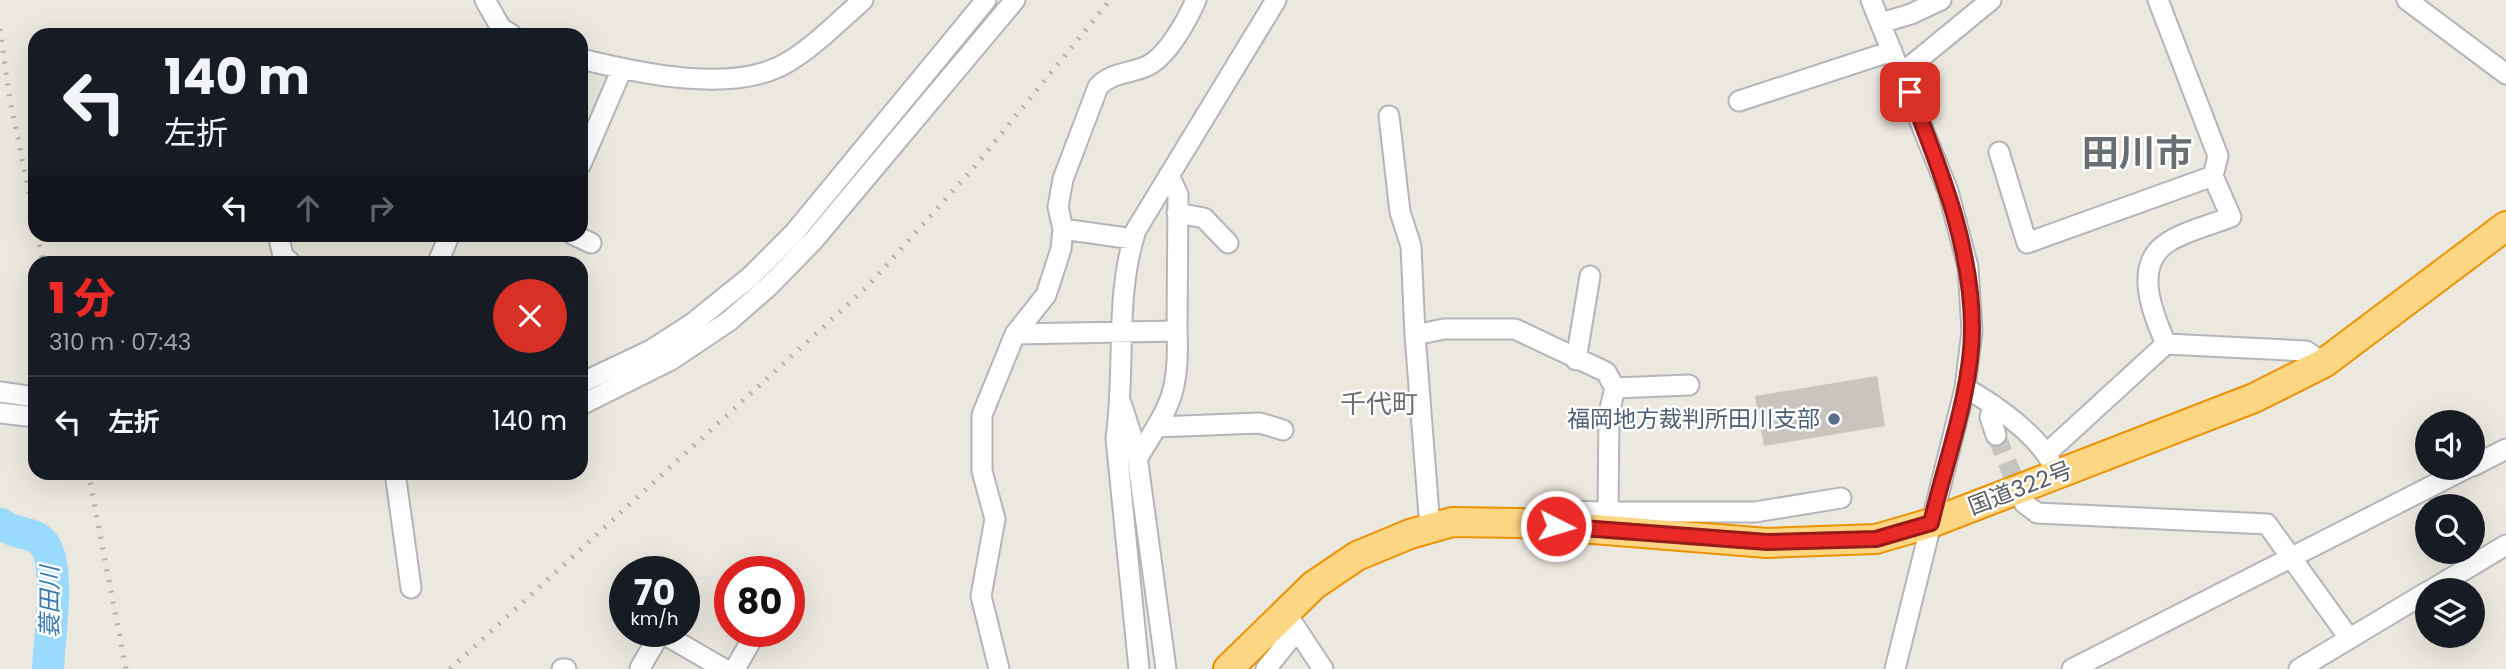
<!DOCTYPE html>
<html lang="ja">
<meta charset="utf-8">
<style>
:root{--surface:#171b24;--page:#20242c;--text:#f1f3f6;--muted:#9ea1a6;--line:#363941;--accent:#e92a27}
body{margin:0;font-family:Poppins,"Noto Sans JP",sans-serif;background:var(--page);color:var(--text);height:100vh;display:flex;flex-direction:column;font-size:26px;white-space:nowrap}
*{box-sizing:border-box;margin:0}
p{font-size:23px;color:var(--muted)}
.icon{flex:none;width:38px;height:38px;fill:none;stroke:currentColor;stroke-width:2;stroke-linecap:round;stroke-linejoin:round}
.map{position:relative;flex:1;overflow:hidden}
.panel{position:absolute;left:28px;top:256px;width:560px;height:224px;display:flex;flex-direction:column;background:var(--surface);border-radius:21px;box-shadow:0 7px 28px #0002}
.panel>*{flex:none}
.top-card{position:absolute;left:28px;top:28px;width:560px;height:214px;border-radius:21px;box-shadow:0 7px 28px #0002;background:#171b24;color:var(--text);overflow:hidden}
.buttons{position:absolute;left:2415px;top:410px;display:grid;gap:14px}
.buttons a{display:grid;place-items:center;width:70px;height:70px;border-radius:50%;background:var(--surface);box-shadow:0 7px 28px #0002;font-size:35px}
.speed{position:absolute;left:609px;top:556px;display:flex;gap:14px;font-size:35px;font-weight:700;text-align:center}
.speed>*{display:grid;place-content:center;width:91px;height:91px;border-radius:50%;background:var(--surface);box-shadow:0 7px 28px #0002;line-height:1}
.speed small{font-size:18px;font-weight:400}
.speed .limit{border:10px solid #d22;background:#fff;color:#111}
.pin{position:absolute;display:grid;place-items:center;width:60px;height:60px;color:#fff;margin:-30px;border-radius:14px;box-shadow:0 4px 10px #0006}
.me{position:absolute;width:77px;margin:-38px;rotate:95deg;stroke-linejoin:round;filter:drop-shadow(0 0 5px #0008)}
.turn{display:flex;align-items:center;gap:24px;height:147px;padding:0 21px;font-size:32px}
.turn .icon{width:91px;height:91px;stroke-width:2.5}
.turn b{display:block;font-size:49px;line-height:60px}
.lanes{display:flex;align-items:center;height:66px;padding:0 21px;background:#0003;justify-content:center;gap:35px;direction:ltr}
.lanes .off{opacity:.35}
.round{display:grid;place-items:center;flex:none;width:74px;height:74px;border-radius:37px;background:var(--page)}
.headline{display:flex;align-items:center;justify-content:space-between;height:119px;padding:0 21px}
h1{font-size:42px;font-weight:800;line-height:52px;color:var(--accent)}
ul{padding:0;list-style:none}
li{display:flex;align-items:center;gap:21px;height:91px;padding:0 21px;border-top:2px solid var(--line)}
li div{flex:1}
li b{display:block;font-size:26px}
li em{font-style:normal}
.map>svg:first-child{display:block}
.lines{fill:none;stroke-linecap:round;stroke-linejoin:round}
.river{stroke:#9bdaff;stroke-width:32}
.building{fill:#c8c4be}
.minor-tunnel{stroke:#c6c5bf;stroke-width:19;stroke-dasharray:19 10;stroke-linecap:butt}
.minor-casing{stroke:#b2b6ba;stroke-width:23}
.highway-casing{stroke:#ea9200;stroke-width:32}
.minor{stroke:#fff;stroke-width:19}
.highway{stroke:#fdd684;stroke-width:28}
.rail{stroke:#b0b1b1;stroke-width:5;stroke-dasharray:2 9;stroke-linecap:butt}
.route-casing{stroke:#971b19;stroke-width:18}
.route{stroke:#e92a27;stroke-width:12}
.service-dot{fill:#5c6f8a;stroke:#fff;stroke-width:2.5}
.labels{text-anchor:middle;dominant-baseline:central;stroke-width:5;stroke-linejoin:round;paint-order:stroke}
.service-label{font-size:23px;fill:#4e5e75;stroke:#fff;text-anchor:end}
.street-label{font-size:23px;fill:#585c60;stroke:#fff}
.water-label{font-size:24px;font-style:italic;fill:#3a7baf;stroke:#fff}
.quarter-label{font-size:26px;fill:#696e72;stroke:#fff}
.town-label{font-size:37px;font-weight:bold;fill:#696e72;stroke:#fff}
</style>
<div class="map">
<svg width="2506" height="669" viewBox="0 0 2506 669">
<rect width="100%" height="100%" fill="#ebe8df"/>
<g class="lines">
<!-- river -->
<path class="river" d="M1 524C15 535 35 531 44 544 61 566 49 640 48 669"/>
</g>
<!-- building -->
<path class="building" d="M1877 376 1885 426 1764 446 1755 396Z"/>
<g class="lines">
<!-- minor-tunnel -->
<path class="minor-tunnel" d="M1996 435 2022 498"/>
<defs>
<path id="minor" d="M485 0 501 28 512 35
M1871 0 1948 191 1968 267 1972 331 1965 388 1895 669
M2158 0 2218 156 2213 176 2231 217C2211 225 2188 230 2170 241 2131 263 2153 314 2166 344
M2407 0 2506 74
M1881 23 1911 14 1941 0
M581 59C638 73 735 95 788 62 815 46 839 21 863 0
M1902 73 1991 0
M1739 101 1892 51
M1389 116 1400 212 1411 246 1415 335 1430 528
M1999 152 2027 243 2213 176
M581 164 622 69
M1169 175 1178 195 1177 331
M1177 213 1204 218 1228 243
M1063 229 1058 207 1063 179 1098 87C1111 72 1130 74 1147 66 1168 56 1187 20 1196 0
M278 234 283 256 290 262
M572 234 591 243
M438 262 450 234
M1015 334 1177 331C1180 395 1169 406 1137 459
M1415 335 1444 329H1515L1606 372 1615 388 1689 385
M2166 344 2306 351 2324 363
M1576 360 1590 276
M581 383 651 350 693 323 750 277 794 233 986 0
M1965 388C1993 403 2038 435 2052 464
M0 392 35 397
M1121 403 1136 449 1166 669
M581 405 671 360 729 321 769 286 813 241 1015 0
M1993 405 1990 417 1996 435
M0 413 35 417
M1156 427 1260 423 1283 430
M2047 453 2166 344
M2473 466 2506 449
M395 472 411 588
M2024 503 2037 513 2267 524 2349 638
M1608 512H1755L1841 498
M1556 526V511L1608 512 1609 413 1615 388
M2431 590 2506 545
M1286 613 1323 669
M660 632 724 669
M640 668 661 632
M562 669H566
M735 669 756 632
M999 669 981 596 995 519 982 471V415L1015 334 1046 295 1061 249 1063 229 1133 239
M1139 669 1116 438C1126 368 1114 298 1136 230L1276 0
M1266 669 1297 630
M2072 669 2469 467
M2299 669 2427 592"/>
<path id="highway" d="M1228 669 1314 585 1357 556 1410 534 1452 522 1519 523 1767 543 1876 539 1931 523 2254 398 2324 363 2506 226"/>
</defs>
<!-- minor casing -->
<use href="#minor" class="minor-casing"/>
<!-- highway casing -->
<use href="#highway" class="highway-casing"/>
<!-- minor -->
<use href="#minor" class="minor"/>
<!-- highway -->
<use href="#highway" class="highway"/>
<!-- rail -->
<path class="rail" d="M0 29 9 95 35 222
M37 234 43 262
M88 472 126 669
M450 669 868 286 976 165 1110 0"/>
</g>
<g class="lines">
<defs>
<path id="route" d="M1556 526 1767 542 1876 539 1931 523C1945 463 1972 391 1972 329 1972 246 1940 169 1910 92"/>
</defs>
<!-- route casing -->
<use href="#route" class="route-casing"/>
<!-- route -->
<use href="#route" class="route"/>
</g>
<!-- markers -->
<circle class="service-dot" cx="1834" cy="419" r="7"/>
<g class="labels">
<!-- service labels -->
<g class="service-label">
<text x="1820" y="419">福岡地方裁判所田川支部</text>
</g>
<!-- street labels -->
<g class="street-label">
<text transform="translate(2020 488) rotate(-21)">国道322号</text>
</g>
<!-- water labels -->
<g class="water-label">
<text transform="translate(49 602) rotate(-90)">蓑田川</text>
</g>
<!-- quarter labels -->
<g class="quarter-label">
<text x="1379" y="404">千代町</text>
</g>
<!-- town labels -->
<g class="town-label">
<text x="2137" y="153">田川市</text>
</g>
</g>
</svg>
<div class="buttons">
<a><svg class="icon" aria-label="sound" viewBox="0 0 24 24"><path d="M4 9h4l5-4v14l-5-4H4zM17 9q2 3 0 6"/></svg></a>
<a><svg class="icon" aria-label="search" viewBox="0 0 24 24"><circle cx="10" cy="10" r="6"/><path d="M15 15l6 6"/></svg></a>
<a><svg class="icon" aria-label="layers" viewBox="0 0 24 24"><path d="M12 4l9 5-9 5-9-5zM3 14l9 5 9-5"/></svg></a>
</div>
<div class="speed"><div>70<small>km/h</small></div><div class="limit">80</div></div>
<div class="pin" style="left:1910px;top:92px;background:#d93025"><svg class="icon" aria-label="arrive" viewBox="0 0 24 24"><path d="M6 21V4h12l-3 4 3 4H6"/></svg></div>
<svg class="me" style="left:1556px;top:526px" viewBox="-20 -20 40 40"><circle r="17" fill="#e92a27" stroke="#fff" stroke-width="3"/><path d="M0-11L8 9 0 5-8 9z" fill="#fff"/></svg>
<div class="top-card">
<div class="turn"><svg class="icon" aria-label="left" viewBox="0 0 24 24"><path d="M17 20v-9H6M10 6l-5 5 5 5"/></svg><div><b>140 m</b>左折</div></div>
<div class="lanes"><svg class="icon" aria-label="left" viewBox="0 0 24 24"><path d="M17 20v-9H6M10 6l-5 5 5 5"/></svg><svg class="icon off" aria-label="ahead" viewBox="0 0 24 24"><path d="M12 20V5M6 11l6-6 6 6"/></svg><svg class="icon off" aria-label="right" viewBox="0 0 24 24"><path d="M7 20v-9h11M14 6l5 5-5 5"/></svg></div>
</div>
<section class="panel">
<div class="headline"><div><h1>1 分</h1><p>310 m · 07:43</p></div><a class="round" style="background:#d93025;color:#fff"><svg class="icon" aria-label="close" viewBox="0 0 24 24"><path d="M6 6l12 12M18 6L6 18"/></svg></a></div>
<ul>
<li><svg class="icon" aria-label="left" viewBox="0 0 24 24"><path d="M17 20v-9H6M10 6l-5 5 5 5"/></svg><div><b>左折</b></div><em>140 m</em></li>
</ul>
</section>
</div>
